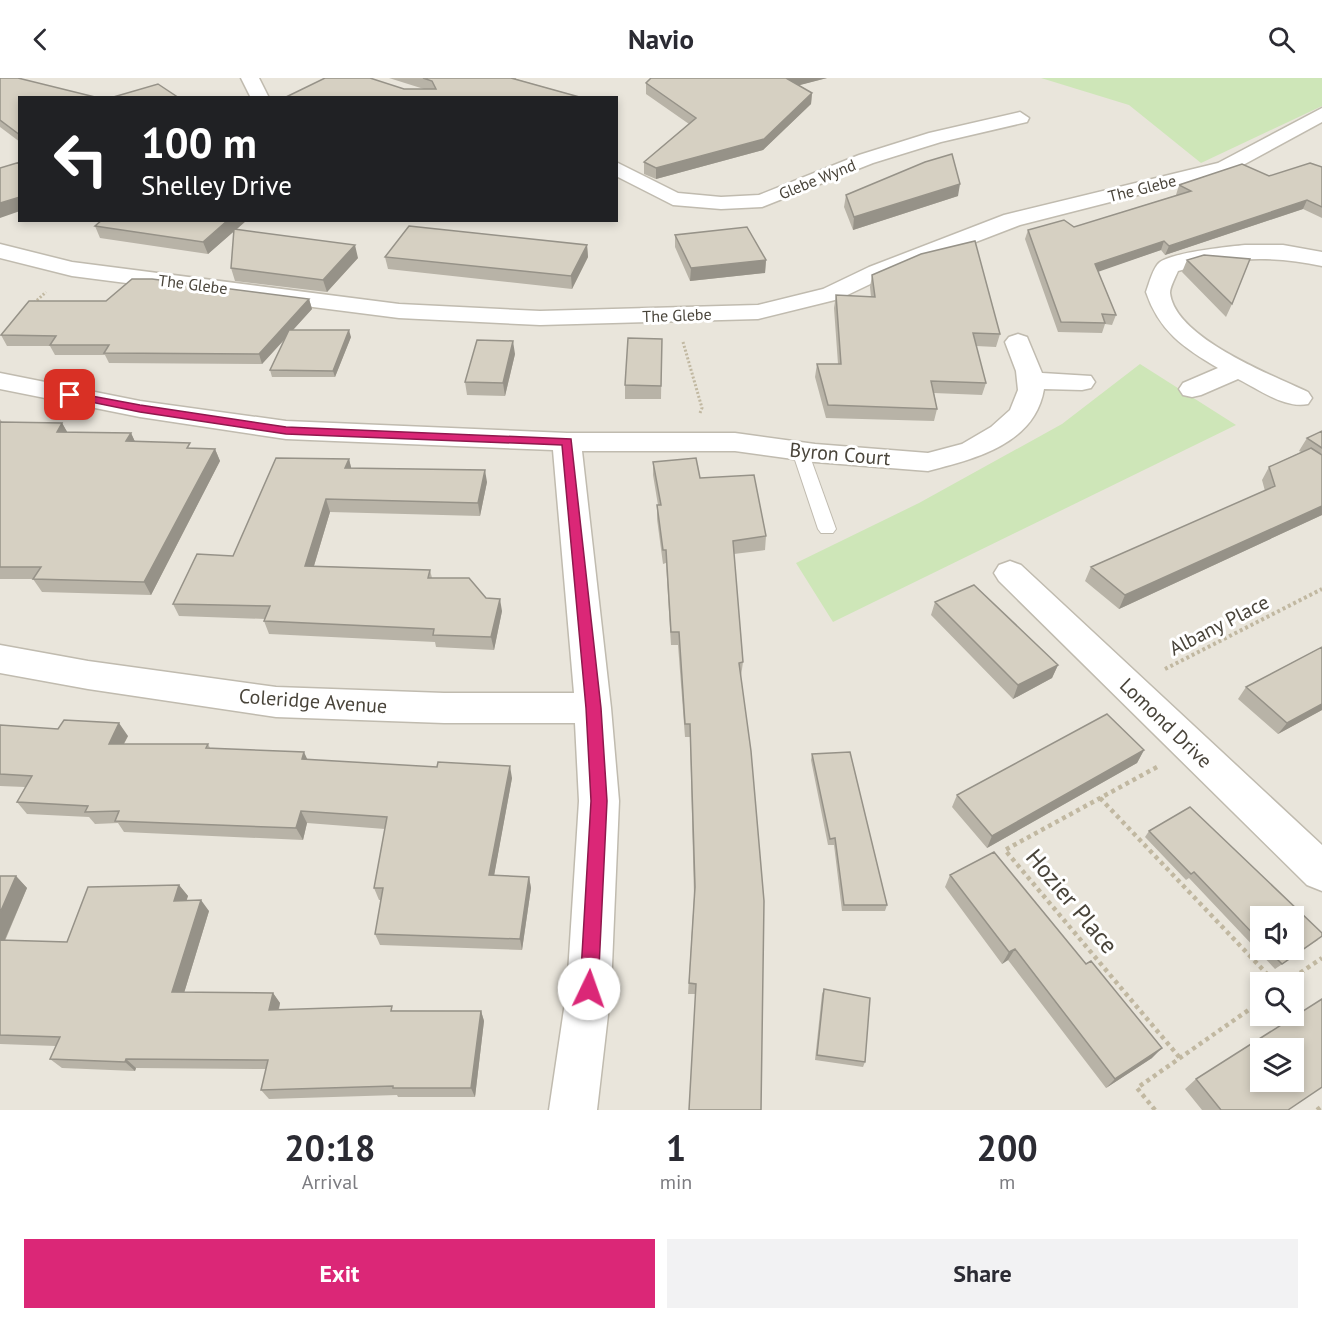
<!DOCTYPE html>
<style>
:root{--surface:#fff;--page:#f2f2f3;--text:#2b2b33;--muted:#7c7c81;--accent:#db2777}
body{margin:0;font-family:"PT Sans",sans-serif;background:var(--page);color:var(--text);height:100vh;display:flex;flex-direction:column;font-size:22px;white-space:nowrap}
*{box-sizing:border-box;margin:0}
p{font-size:20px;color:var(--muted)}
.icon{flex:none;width:33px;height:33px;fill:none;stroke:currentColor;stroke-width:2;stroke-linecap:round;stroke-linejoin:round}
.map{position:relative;height:1032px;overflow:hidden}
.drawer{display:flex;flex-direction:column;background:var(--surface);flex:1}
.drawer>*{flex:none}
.guide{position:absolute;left:18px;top:18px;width:600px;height:126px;border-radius:0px;box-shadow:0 3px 9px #0003;background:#202124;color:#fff;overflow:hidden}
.controls{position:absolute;left:1250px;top:828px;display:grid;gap:12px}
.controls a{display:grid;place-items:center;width:54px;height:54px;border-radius:0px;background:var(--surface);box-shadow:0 3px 9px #0003;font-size:30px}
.pin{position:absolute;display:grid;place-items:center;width:51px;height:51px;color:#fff;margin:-26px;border-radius:12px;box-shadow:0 3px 9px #0006}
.me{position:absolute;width:66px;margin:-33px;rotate:3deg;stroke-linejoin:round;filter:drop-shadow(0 0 4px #0008)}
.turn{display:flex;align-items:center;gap:21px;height:126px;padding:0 24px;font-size:27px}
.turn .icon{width:78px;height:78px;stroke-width:2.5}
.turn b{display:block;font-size:42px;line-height:51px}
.eta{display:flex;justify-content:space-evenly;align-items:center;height:102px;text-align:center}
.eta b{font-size:36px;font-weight:600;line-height:42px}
.cta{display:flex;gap:12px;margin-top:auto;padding:12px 24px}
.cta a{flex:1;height:69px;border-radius:0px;background:var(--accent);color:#fff;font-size:24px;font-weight:600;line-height:69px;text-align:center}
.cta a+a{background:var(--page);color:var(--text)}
header{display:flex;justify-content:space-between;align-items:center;height:78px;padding:0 24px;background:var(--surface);font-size:27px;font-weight:600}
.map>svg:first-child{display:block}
.residential{fill:#e9e5db;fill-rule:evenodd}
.green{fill:#cee6b8}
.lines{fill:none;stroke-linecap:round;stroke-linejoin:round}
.service-casing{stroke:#c0bbaf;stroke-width:2}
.minor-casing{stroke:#c0bbaf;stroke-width:3}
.path-far2{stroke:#c1b8a1;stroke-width:3;stroke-dasharray:2 2;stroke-linecap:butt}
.path-far1{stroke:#c1b8a1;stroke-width:4;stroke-dasharray:3 3;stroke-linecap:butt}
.path{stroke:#c1b8a1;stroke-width:4.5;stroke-dasharray:4 4;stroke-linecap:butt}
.service{fill:#fff;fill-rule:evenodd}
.minor{fill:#fff;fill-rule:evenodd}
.wall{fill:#b8b3a7;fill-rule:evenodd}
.shaded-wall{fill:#969288}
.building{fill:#d6d0c2;stroke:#969288;stroke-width:1.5;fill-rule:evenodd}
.route{fill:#db2777;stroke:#8e194d;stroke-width:1.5}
.labels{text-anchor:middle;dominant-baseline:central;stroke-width:6;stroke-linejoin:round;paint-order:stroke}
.far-street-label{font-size:16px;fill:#49443a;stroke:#fff}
.street-label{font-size:20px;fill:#49443a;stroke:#fff}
.near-street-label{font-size:24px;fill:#49443a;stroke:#fff}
</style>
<header><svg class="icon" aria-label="back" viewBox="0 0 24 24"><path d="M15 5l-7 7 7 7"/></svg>Navio<svg class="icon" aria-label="search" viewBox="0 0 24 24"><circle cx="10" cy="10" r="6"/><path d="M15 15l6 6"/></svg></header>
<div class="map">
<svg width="1322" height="1032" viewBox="0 0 1322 1032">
<rect width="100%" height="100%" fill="#f5f3ec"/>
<!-- residential -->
<path class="residential" d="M26 0H1322V1032H0V6ZM20 20H616V142H20ZM1260 838H1293V872H1260ZM1260 904H1293V938H1260ZM1260 970H1293V1004H1260Z"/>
<!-- green -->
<path class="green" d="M1041 0H1322V28L1201 85 1129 27Z
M1140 286 1236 347 833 544 796 485 919 425 1062 346Z"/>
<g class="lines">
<defs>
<path id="service" d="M800 368 808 373 836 451 833 455H821L818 451 792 373Z"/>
<path id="minor" d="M241 0H259L269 20H251Z
M1322 30V44L1232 93 1020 147 885 199 839 221 758 241 540 247 399 240 72 198 0 180V166L72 184 399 226 540 233 758 227 823 211 869 189 1004 137 1218 85Z
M1020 34 1029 40 1027 44 941 64 873 85 762 129 721 131 673 127 616 98V84L678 115 721 119 759 117 859 77 929 55Z
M1245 167H1283L1322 174V188C1273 177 1226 179 1178 193 1175 200 1170 209 1170 215 1175 260 1272 297 1308 314L1312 320 1308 326C1285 331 1258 311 1238 301L1201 317 1192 319 1183 317 1179 311 1183 305 1218 290C1184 270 1159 253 1146 214 1149 206 1153 189 1160 184 1175 174 1226 169 1245 167Z
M1018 256 1027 259 1042 295 1091 298 1095 304 1091 310 1082 312 1044 311C1035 366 975 381 928 393L815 384 735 373H582L611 630 619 723 611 911 597 1032H549L567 911 579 723 575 645H444L276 639 88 611 0 595V567L88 583 276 609 444 615H574L553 372 286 361 140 339 0 311V295L140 323 286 343 567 355H735L815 366 928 375 962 366 991 349 1010 332 1018 312 1016 293 1005 264 1009 259Z
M1010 483 1021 487 1322 767V813L1307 807 999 503 994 495 999 487Z"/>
</defs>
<!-- service casing -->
<use href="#service" class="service-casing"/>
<!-- minor casing -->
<use href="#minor" class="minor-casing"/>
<!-- path-far2 -->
<path class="path-far2" d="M34 225 46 214
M683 264 702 330 700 335"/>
<!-- path-far1 -->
<path class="path-far1" d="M1165 591 1322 511"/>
<!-- path -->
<path class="path" d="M1157 689 1005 772 1180 980
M1100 720 1268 897 1254 905 1260 910
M1287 904 1322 880
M1155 1032 1137 1010 1260 924
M1317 1032 1322 1028"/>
<!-- service -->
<use href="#service" class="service"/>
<!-- minor -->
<use href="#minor" class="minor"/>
</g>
<!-- wall -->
<path class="wall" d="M0 0 20 20V64L0 49Z
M389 0H516V1L583 20 404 11H424Z
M651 0H827L799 7 812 15 811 26 763 72 656 101 644 96V84L689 46 646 16V5Z
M1322 89V140L1303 131 1165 177 1161 172 1098 193 1116 237 1112 247 1105 246 1102 255 1058 254 1025 161 1028 152 1074 149 1177 117H1176L1179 107 1269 98Z
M846 117 958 118 853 152 844 129Z
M102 142H247L236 152 358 180 327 214 235 203 231 190 234 153 208 176 100 160 95 148Z
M675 157 766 182 765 195 690 203 675 169Z
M587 167 588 179 572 211 388 191 385 179Z
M1187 182 1232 226 1226 239 1182 194Z
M872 197 1000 256 996 269 976 268 986 305 982 317 934 315 937 331 934 343 826 340 815 299 817 286H838L834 230 836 217 871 219 870 209Z
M309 221 312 231 293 252 351 259 335 299H272L270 292 285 261 262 286 109 285 105 277H55L50 268H7L1 257 106 223Z
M662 261 661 321H625V307Z
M515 276 505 318 467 317 465 304Z
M0 341 2 344 62 345 67 354 131 355 135 364 192 370 215 371 220 383 151 517 42 514 33 501H0Z
M1322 353V437L1119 531 1085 503 1091 489 1265 413 1262 402 1269 389 1301 374 1299 373 1307 360Z
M349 381 351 390 487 404 480 438 330 434 314 488 430 492 432 500 486 520 502 533 494 572 436 569 435 564 269 556 264 543 265 541 179 538 173 526 233 478Z
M653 384 700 400 766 458 765 472 734 476 743 584 696 916H688L694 819 690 659H685L678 567H671L666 485 663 486 657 441V427H658L653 397Z
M935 524 1058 587 1052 600 1013 621 931 537Z
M1322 569V632L1278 656 1238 621 1246 609Z
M0 647 128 658 124 666H208L210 670 308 682 512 700 494 797 529 799 531 810 522 872 380 867 375 856 381 822H379L374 810 385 751 307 745 303 762 124 754 118 745 95 746 89 739 27 736 17 724 25 709 0 708Z
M1144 672 1137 685 987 770 952 729 957 717Z
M812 676 887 827 885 833H842L834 767H828L811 682Z
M1149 753 1318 862 1275 891 1189 800 1186 802 1145 759ZM1260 838 1293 872H1260Z
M950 797 1152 980 1106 1010 1008 882 1002 886 945 809Z
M0 798H16L27 810 5 863 67 864 179 807 188 818 186 822 209 833 184 915H273L280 925 279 932 481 933 484 943 475 1019H398L397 1017 269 1021 261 1012 266 991 136 990 135 993 62 990 50 981 56 968 0 966Z
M824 911 865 984 863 989 815 982 822 916Z
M1196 1001 1289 1032H1202L1185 1011Z"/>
<!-- shaded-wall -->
<path class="shaded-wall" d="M786 0H827L785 11Z
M812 15 811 26 763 72 656 101V90Z
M960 106 958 118 853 152 854 139Z
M20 119V133L0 140V125Z
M1307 122 1303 131 1165 177 1169 168Z
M228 142H247L208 176 203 164Z
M1164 163 1161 172 1092 196 1095 186Z
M355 167 358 180 327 214 323 202Z
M587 167 588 179 572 211 571 198Z
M766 182 765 195 690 203 691 190Z
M309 221 312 231 262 286 259 276Z
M349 252 351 259 335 299 333 293Z
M513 263 515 276 505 318 503 305Z
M62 345 69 357 57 354Z
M131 355 137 368 126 363Z
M215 371 220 383 151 517 144 504Z
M349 381 352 393 345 390Z
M485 392 487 404 480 438 478 425Z
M326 421 330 434 310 501 305 488Z
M1322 428V437L1119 531 1125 517Z
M500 521 502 533 494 572 491 559Z
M1058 587 1052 600 1013 621 1018 607Z
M1322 626V632L1278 656 1287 645Z
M119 645 128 658 117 678 109 666Z
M1144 672 1137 685 987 770 992 758Z
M304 674 310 687 302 681Z
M510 688 512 700 492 809 489 797Z
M301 733 307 745 303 762 296 750Z
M16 798 27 810 0 873V835Z
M529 799 531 810 522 872 520 861Z
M179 807 188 818 183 834 174 823Z
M201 822 209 833 181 925 172 914Z
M1015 871 1008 882 1002 886 1009 874Z
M273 915 280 925 276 942 269 932Z
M481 933 484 943 475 1019 471 1010Z
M1162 970 1152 980 1106 1010 1115 1001Z
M126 981 136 990 135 993 125 984Z"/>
<!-- building -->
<path class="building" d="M0 0H18L99 20H20V57L0 42Z
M325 0H370L404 11H436L432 3 423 0H511L583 20H284Z
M651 0H786L812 15 764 61 656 90 644 84 696 40 646 5Z
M158 6 179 20H110Z
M952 76 960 106 854 139 846 117 925 84Z
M20 84V119L0 125V90Z
M1310 85 1322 89V129L1307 122 1169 168 1164 163 1095 186 1116 237 1102 236 1105 245 1061 244 1028 152 1064 142 1074 149 1191 113 1179 107 1242 86 1269 98Z
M102 142H228L203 164 95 148Z
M409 148 587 167 571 198 385 179Z
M747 149 766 182 691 190 675 157Z
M234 151 355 167 323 202 231 190Z
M975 163 1000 256 973 255 986 305 931 303 937 331 828 327 817 286H841L836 217 875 219 872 197 921 176Z
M1204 177 1250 181 1232 226 1187 182Z
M132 201H152L309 221 259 276 104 275 109 267H50L56 258 1 257 29 223H106Z
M289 252H349L333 293 270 292Z
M628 260 662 261 661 308 625 307Z
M477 262 513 263 503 305 465 304Z
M0 344 62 345 57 354 131 355 126 363 190 365 187 370 215 371 144 504 33 501 41 489H0Z
M1322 353V370L1307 360Z
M1311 370 1322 377V428L1125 517 1091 489 1275 408 1269 389Z
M276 380 349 381 345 390 485 392 478 425 326 421 305 488 430 492 428 500H469L486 520 500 521 491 559 433 557 434 551 264 543 270 528 173 526 197 476 233 478Z
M696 380 700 400 754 397 766 458 733 463 743 584 739 585 751 673 764 823 761 1032H689L696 906 689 905 695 809 690 646H685L679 554H671L666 472H663L657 427H661L653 384Z
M974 507 1058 587 1018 607 935 524Z
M1322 569V626L1287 645 1246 609Z
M1107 636 1144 672 992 758 957 717Z
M64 642 119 645 109 666H208L206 670 304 674 302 681 437 689 438 684 510 688 489 797 529 799 520 861 375 856 383 810H374L387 739 301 733 296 750 115 743 119 733 85 734 88 728 17 724 32 698 0 696V647L58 651Z
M850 674 887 827H844L835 760 830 761 812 676Z
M1190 729 1322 855V858L1282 886 1268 872H1293V838H1260V863L1194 794 1191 796 1149 753Z
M994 774 1086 886 1091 883 1162 970 1115 1001 1015 871 1009 874 950 797Z
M0 798H16L0 835Z
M179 807 174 823 201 822 172 914 273 915 269 932 392 928 391 933H481L471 1010H393V1008L261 1012 268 982 126 981 125 984 50 981 60 959 0 957V862L67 864 88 809Z
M824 911 870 920 865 984 817 977Z
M1322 921V1009L1288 1032H1221L1196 1001ZM1260 970H1293V1004H1260Z"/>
<!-- route -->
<path class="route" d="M70 314 140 327 286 349 571 361 601 630 607 723 598 911 595 917 589 920 582 917 580 911 591 723 586 630 562 367 286 356 140 334 66 319V315Z"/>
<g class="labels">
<!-- far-street labels -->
<g class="far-street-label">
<text transform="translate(817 101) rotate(-22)">Glebe Wynd</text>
<text transform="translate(1142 110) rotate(-14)">The Glebe</text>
<text transform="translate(193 206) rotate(7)">The Glebe</text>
<text transform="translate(677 237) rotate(-2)">The Glebe</text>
</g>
<!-- street labels -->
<g class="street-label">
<text transform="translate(840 376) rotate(5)">Byron Court</text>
<text transform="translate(1219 547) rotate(-27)">Albany Place</text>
<text transform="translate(313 623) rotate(4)">Coleridge Avenue</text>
<text transform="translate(1166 645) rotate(44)">Lomond Drive</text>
</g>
<!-- near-street labels -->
<g class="near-street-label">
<text transform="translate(1072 823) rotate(50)">Hozier Place</text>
</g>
</g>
</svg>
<div class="controls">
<a><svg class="icon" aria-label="sound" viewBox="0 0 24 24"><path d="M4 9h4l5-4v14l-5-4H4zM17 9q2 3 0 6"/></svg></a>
<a><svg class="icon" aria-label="search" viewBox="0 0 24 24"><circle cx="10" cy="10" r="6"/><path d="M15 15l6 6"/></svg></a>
<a><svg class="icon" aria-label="layers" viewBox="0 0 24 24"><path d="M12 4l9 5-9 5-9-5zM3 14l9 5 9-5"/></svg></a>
</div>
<div class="pin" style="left:70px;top:317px;background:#d93025"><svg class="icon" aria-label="arrive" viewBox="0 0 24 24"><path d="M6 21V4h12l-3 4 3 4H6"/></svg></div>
<svg class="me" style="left:589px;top:911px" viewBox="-20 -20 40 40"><circle r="19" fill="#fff"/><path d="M0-13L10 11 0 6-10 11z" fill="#db2777"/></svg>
<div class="guide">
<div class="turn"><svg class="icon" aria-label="left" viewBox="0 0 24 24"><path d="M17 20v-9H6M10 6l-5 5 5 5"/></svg><div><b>100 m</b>Shelley Drive</div></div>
</div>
</div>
<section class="drawer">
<div class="eta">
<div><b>20:18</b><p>Arrival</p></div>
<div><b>1</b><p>min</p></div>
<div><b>200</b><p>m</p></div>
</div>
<div class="cta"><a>Exit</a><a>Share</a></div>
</section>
